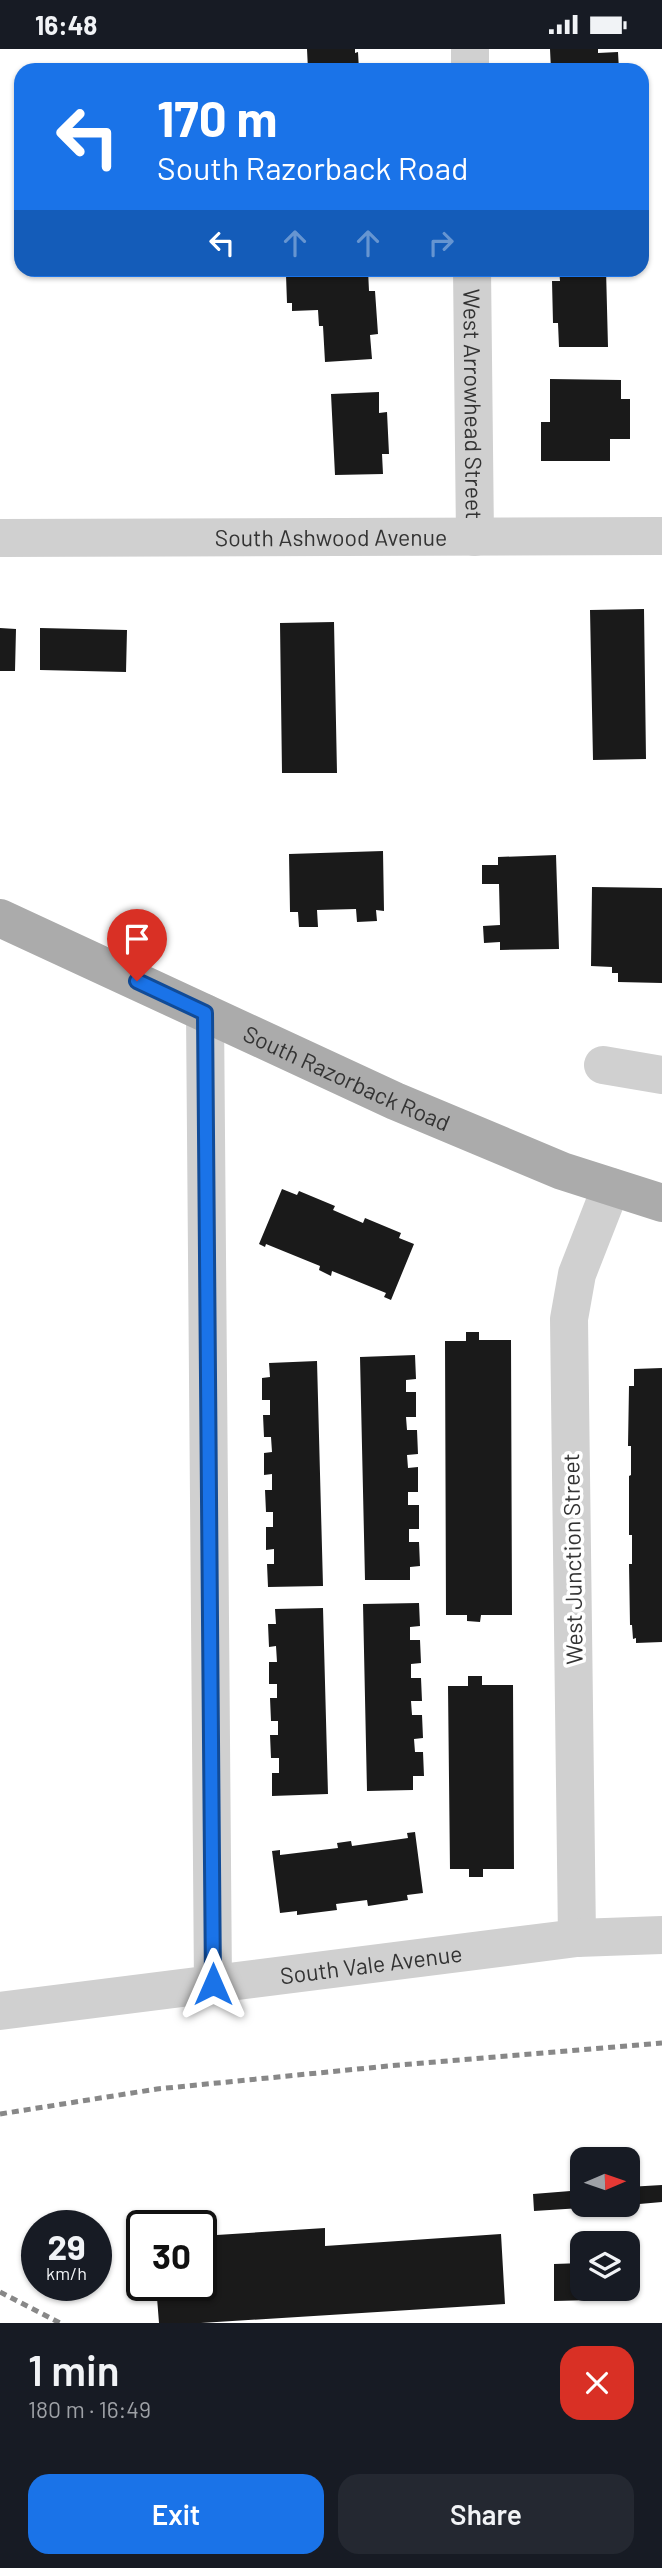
<!DOCTYPE html>
<meta charset="utf-8">
<style>
:root{--surface:#171b24;--page:#242831;--text:#f1f3f6;--muted:#9ea1a6;--accent:#1a73e8}
body{margin:0;font-family:Barlow,sans-serif;background:var(--page);color:var(--text);height:100vh;display:flex;flex-direction:column;font-size:26px;white-space:nowrap}
*{box-sizing:border-box;margin:0}
p{font-size:23px;color:var(--muted)}
.icon{flex:none;width:38px;height:38px;fill:none;stroke:currentColor;stroke-width:2;stroke-linecap:round;stroke-linejoin:round}
.map{position:relative;height:2274px;overflow:hidden}
.sheet{display:flex;flex-direction:column;background:var(--surface);flex:1}
.sheet>*{flex:none}
.guide{position:absolute;left:14px;top:14px;width:635px;height:214px;border-radius:21px;box-shadow:0 2px 5px #0004;background:#1a73e8;color:#fff;overflow:hidden}
.needle{width:46px;rotate:88deg}
.controls{position:absolute;left:570px;top:2098px;display:grid;gap:14px}
.controls a{display:grid;place-items:center;width:70px;height:70px;border-radius:14px;background:var(--surface);box-shadow:0 2px 5px #0004;font-size:35px}
.speed{position:absolute;left:21px;top:2161px;display:flex;gap:14px;font-size:35px;font-weight:700;text-align:center}
.speed>*{display:grid;place-content:center;width:91px;height:91px;border-radius:50%;background:var(--surface);box-shadow:0 2px 5px #0004;line-height:1}
.speed small{font-size:18px;font-weight:400}
.speed .limit{border:4px solid #111;border-radius:10px;background:#fff;color:#111}
.pin{position:absolute;display:grid;place-items:center;width:60px;height:60px;color:#fff;margin:-72px -30px;border-radius:50% 50% 50% 0;rotate:-45deg;box-shadow:0 0 7px #0007}
.pin .icon{rotate:45deg}
.me{position:absolute;width:77px;margin:-38px;rotate:0deg;stroke-linejoin:round;filter:drop-shadow(0 0 5px #0008)}
.turn{display:flex;align-items:center;gap:24px;height:147px;padding:0 28px;font-size:32px}
.turn .icon{width:91px;height:91px;stroke-width:2.5}
.turn b{display:block;font-size:49px;line-height:60px}
.lanes{display:flex;align-items:center;height:66px;padding:0 28px;background:#0003;justify-content:center;gap:35px;direction:ltr}
.lanes .off{opacity:.35}
.round{display:grid;place-items:center;flex:none;width:74px;height:74px;border-radius:21px;background:var(--page)}
.overview{display:flex;align-items:center;justify-content:space-between;height:119px;padding:0 28px}
h1{font-size:42px;font-weight:600;line-height:52px}
.cta{display:flex;gap:14px;margin-top:auto;padding:14px 28px}
.cta a{flex:1;height:80px;border-radius:21px;background:var(--accent);color:#fff;font-size:28px;font-weight:600;line-height:80px;text-align:center}
.cta a+a{background:var(--page);color:var(--text)}
.status{display:flex;justify-content:space-between;align-items:center;height:49px;padding:0 35px;background:var(--surface);direction:ltr}
.status svg{height:19px;fill:currentColor}
.map>svg:first-child{display:block}
.building{fill:#1a1a1a}
.lines{fill:none;stroke-linecap:round;stroke-linejoin:round}
.minor{stroke:#d0d0d0;stroke-width:38}
.major{stroke:#ababab;stroke-width:38}
.rail{stroke:#888;stroke-width:5;stroke-dasharray:7 5;stroke-linecap:butt}
.route-casing{stroke:#114b97;stroke-width:18}
.route{stroke:#1a73e8;stroke-width:12}
.labels{text-anchor:middle;dominant-baseline:central;stroke-width:7;stroke-linejoin:round;paint-order:stroke}
.street-label{font-size:23px;fill:#333;stroke:#fff}
</style>
<div class="status"><b>16:48</b><svg viewBox="0 0 49 12"><path d="M0 12V9h3v3zM5 12V6h3v6zM10 12V3h3v9zM15 12V0h3v12zM26 1h20v11H26zM47 4h2v5h-2z"/></svg></div>
<div class="map">
<svg width="662" height="2274" viewBox="0 0 662 2274">
<rect width="100%" height="100%" fill="#fff"/>
<!-- building -->
<path class="building" d="M307 0H355V4L358 3 359 21H308Z
M550 0H598V4L618 3 619 21H551Z
M559 220H606L608 298H559L558 274H553L552 232H560Z
M368 221 369 242H375L378 285 370 286 372 310 325 313 323 277H319L318 261 292 262V254H287L286 226Z
M550 330 621 331V350H630V390H610V412H541V373H550Z
M379 343V364L387 363 389 405H382L383 425 335 426 331 345Z
M644 560 646 710 593 711 590 561Z
M334 573 337 724H282L280 574Z
M0 579 16 580 15 622H0Z
M40 579 127 581 126 623 40 621Z
M383 802 384 862 376 861 377 872 357 873 356 860 317 861 318 878H299L298 863H290L289 805Z
M556 806 559 900 500 901V893L484 894 483 877 500 876 499 835H482V816H498V808Z
M592 838 662 839V934L618 933V924H612V918L591 917Z
M282 1140 297 1146 299 1142 335 1157 333 1161 363 1174 365 1169 401 1184 399 1189 414 1195 391 1251 384 1248 386 1244 332 1222 331 1227 319 1221 320 1217 266 1195 265 1198 259 1195Z
M466 1283H479V1291H511L512 1566H481L480 1573 467 1572V1566H446L445 1292H466Z
M415 1306 416 1330 406 1331V1343H416V1368H406L407 1381H417L418 1405 407 1406 408 1419 418 1418V1443H408V1456H419V1480H409V1493H419L420 1517 410 1518V1531H365L360 1308Z
M317 1312 323 1537 268 1538 267 1515H274V1500L266 1501V1478H273V1463H266L265 1441H272V1425L264 1426V1404L272 1403 271 1388H264L263 1366H270V1351H262V1329L270 1328 269 1314Z
M662 1319V1593L636 1594V1589L633 1590 632 1576H630L629 1515H632V1486H629V1427L631 1426V1397H628L629 1337H634V1320Z
M419 1554 420 1577 410 1578V1591H420L421 1614 411 1615V1629H421L422 1652H411L412 1666H422L423 1689 414 1690 415 1703H423L424 1727H413V1741L367 1742 363 1555Z
M323 1559 328 1745 272 1747V1724H279V1709H271L270 1686H278V1672H271L270 1649H277V1635H269V1613H277L276 1597 269 1598 268 1575H276L275 1560Z
M468 1627H482V1636H513L514 1820H483V1828H469V1820H450L448 1637H468Z
M415 1783 423 1844 407 1846 408 1851 368 1857 367 1851 336 1855 337 1861 297 1866V1862L280 1864 272 1802 280 1801V1806L338 1799 337 1794 351 1792 352 1797 408 1789 407 1784Z
M662 2136V2153L628 2156V2138Z
M583 2141V2156H597V2158L534 2162 533 2145Z
M325 2179V2197L501 2185 505 2255 201 2274H159L156 2236H201V2187Z
M583 2214V2240H596V2251L554 2252V2215Z"/>
<g class="lines">
<!-- minor -->
<g class="minor">
<path d="M470 0V21"/>
<path id="s1" d="M472 220 475 488"/>
<path id="s2" d="M0 489 662 487"/>
<path d="M205 964 213 1935"/>
<path d="M603 1016 662 1026"/>
<path d="M577 1889 569 1270 577 1225 611 1138"/>
<path id="s3" d="M0 1962 577 1889 662 1886"/>
</g>
<!-- major -->
<path class="major" id="s4" d="M0 869 395 1052 562 1122 662 1154"/>
<!-- rail -->
<path class="rail" d="M0 2065 157 2040 388 2017 662 1994
M0 2243 60 2274"/>
</g>
<g class="lines">
<defs>
<path id="route" d="M137 932 205 964 213 1935"/>
</defs>
<!-- route casing -->
<use href="#route" class="route-casing"/>
<!-- route -->
<use href="#route" class="route"/>
</g>
<g class="labels">
<!-- street labels -->
<g class="street-label">
<text stroke="none"><textPath href="#s1" startOffset="135">West Arrowhead Street</textPath></text>
<text stroke="none"><textPath href="#s2" startOffset="331">South Ashwood Avenue</textPath></text>
<text stroke="none"><textPath href="#s4" startOffset="382">South Razorback Road</textPath></text>
<text transform="translate(572 1510) rotate(-91)">West Junction Street</text>
<text stroke="none"><textPath href="#s3" startOffset="374">South Vale Avenue</textPath></text>
</g>
</g>
</svg>
<div class="controls">
<a><svg class="needle" viewBox="-14 -14 28 28"><path d="M0-13l5 13h-10z" fill="#e53935"/><path d="M0 13l5-13h-10z" fill="#9ea1a6"/></svg></a>
<a><svg class="icon" aria-label="layers" viewBox="0 0 24 24"><path d="M12 4l9 5-9 5-9-5zM3 14l9 5 9-5"/></svg></a>
</div>
<div class="speed"><div>29<small>km/h</small></div><div class="limit">30</div></div>
<div class="pin" style="left:137px;top:932px;background:#d93025"><svg class="icon" aria-label="arrive" viewBox="0 0 24 24"><path d="M6 21V4h12l-3 4 3 4H6"/></svg></div>
<svg class="me" style="left:213px;top:1935px" viewBox="-20 -20 40 40"><path d="M0-17L14 15 0 8-14 15z" fill="#1a73e8" stroke="#fff" stroke-width="4"/></svg>
<div class="guide">
<div class="turn"><svg class="icon" aria-label="left" viewBox="0 0 24 24"><path d="M17 20v-9H6M10 6l-5 5 5 5"/></svg><div><b>170 m</b>South Razorback Road</div></div>
<div class="lanes"><svg class="icon" aria-label="left" viewBox="0 0 24 24"><path d="M17 20v-9H6M10 6l-5 5 5 5"/></svg><svg class="icon off" aria-label="ahead" viewBox="0 0 24 24"><path d="M12 20V5M6 11l6-6 6 6"/></svg><svg class="icon off" aria-label="ahead" viewBox="0 0 24 24"><path d="M12 20V5M6 11l6-6 6 6"/></svg><svg class="icon off" aria-label="right" viewBox="0 0 24 24"><path d="M7 20v-9h11M14 6l5 5-5 5"/></svg></div>
</div>
</div>
<section class="sheet">
<div class="overview"><div><h1>1 min</h1><p>180 m · 16:49</p></div><a class="round" style="background:#d93025;color:#fff"><svg class="icon" aria-label="close" viewBox="0 0 24 24"><path d="M6 6l12 12M18 6L6 18"/></svg></a></div>
<div class="cta"><a>Exit</a><a>Share</a></div>
</section>
